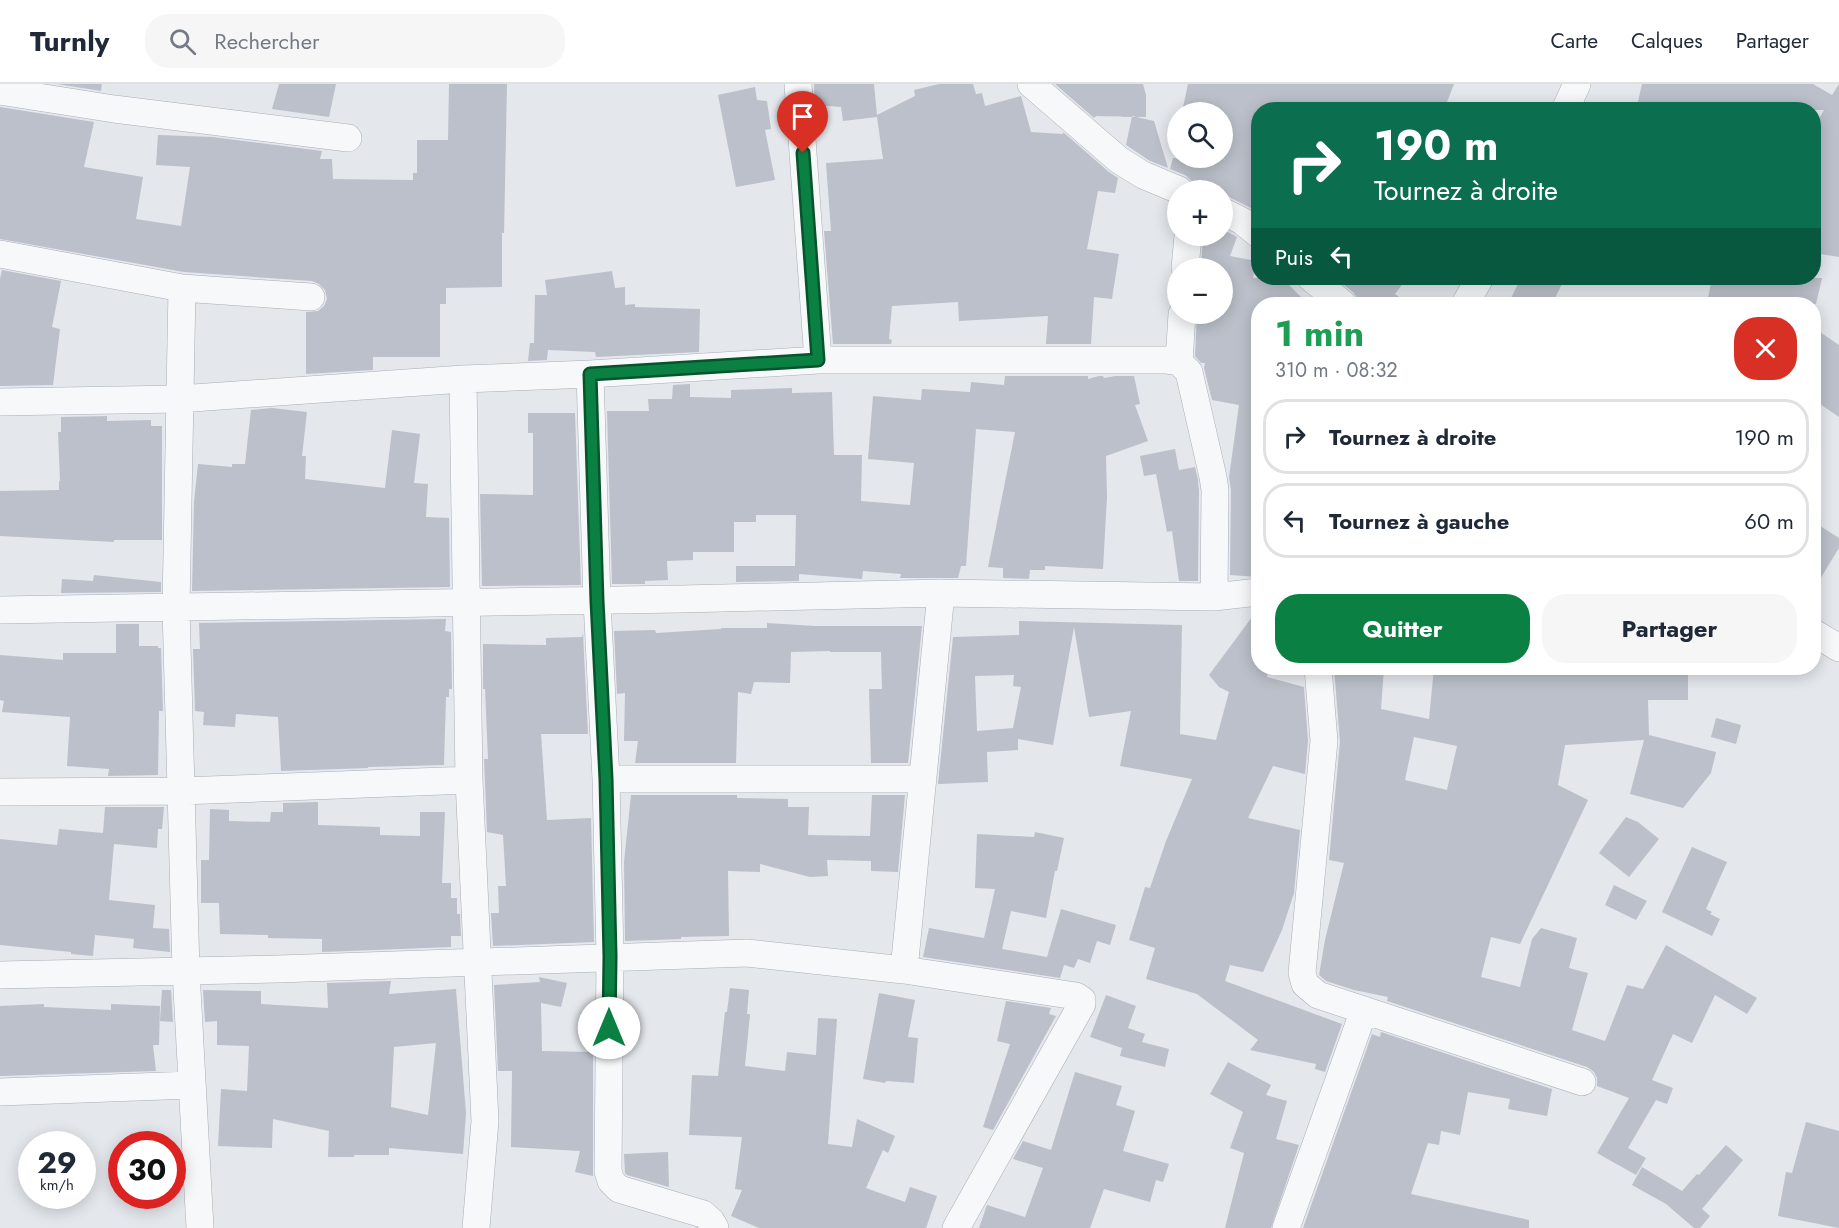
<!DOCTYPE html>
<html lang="fr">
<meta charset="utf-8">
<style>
:root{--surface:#fff;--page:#f6f6f7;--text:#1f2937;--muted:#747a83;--line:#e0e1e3;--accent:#0b8043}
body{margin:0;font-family:Jost,sans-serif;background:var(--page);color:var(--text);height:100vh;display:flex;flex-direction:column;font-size:22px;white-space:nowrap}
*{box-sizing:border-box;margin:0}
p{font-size:20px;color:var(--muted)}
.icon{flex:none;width:33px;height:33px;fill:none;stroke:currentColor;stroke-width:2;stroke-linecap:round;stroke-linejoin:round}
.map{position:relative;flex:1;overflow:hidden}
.drawer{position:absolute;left:1251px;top:213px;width:570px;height:378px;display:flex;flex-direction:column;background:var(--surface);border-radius:24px;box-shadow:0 3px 15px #0003}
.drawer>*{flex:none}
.guide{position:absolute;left:1251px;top:18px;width:570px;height:183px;border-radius:24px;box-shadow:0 3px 15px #0003;background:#0b6e4f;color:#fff;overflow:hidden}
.tools{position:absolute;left:1167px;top:18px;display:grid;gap:12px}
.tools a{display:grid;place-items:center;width:66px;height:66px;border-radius:50%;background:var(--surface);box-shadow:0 3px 15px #0003;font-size:30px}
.speed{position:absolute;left:18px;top:1047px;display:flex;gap:12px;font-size:30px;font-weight:700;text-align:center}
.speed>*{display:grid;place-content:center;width:78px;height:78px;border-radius:50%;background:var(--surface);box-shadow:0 3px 15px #0003;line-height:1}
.speed small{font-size:15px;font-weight:400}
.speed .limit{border:9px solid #d22;background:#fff;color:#111}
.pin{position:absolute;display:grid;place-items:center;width:51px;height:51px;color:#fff;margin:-62px -26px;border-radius:50% 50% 50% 0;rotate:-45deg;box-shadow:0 0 6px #0007}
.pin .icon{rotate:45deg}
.me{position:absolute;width:66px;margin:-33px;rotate:0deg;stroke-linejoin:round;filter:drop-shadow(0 0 4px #0008)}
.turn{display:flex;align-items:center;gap:21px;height:126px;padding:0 24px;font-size:27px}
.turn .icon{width:78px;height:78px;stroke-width:2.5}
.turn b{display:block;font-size:42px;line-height:51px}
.then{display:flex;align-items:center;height:57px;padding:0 24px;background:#0003;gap:12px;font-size:22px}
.round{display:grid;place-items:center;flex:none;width:63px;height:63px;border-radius:24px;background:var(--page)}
.headline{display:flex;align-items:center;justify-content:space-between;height:102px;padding:0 24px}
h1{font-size:36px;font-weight:700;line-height:45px;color:#1e9e55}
.cta{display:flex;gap:12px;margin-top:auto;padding:12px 24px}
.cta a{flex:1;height:69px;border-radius:24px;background:var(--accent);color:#fff;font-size:24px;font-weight:700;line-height:69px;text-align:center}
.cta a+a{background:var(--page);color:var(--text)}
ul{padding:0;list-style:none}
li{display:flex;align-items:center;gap:18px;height:75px;margin:0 12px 9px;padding:0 12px;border:3px solid var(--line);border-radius:24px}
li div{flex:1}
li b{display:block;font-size:22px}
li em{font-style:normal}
header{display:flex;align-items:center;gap:36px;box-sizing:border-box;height:84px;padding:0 30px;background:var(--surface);border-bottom:2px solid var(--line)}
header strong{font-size:28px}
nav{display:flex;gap:33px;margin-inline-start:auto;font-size:21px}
.search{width:420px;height:54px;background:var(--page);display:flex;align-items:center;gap:15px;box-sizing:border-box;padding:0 21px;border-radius:24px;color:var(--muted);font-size:22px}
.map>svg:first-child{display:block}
.building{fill:#bbc0ca;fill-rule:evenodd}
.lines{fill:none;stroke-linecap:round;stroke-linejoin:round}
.minor-casing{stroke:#a9aeb7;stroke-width:28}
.minor{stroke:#f7f8fa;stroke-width:27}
.route-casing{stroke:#07532c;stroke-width:15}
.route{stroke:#0b8043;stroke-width:10}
</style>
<header>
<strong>Turnly</strong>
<div class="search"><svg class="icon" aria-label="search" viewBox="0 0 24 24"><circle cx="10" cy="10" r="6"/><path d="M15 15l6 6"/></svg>Rechercher</div>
<nav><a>Carte</a><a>Calques</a><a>Partager</a></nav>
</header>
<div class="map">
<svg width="1839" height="1144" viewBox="0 0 1839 1144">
<rect width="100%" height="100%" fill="#e4e7ec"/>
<!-- building -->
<path class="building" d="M57 0H102L101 7Z
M279 0H336L329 33 272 25Z
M449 0H507L504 149H502V203L446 204V220H440V273H373V286L306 290V228L318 227 324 222 327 215 325 206 319 200 312 197 184 188 0 155V23L94 38 84 83 143 93 136 135 181 142 190 83 156 81 158 51 212 53 322 67 320 75H332L333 95 413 96V89H417V56H448Z
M814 0H874L877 31 915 12 914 6 939 0H973L976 10 982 9 985 22 1021 12 1031 48 1063 50V48L1109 88 1118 94 1115 109 1098 107 1087 165 1119 170 1112 215 1094 213 1091 260H1046L1048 232 959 237 958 218 892 222 889 255 892 256 891 260H833L824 147H831L826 79 883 75 877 33 843 37 841 23 815 21Z
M1055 0H1143L1146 11V33L1096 32 1094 34Z
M1188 0H1454L1444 26H1258V107L1251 124 1229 113 1222 111V106H1194L1191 96 1185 91 1170 85 1173 74H1222V28H1182Z
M1642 0H1813L1832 11 1839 0V173L1814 169V44L1824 26H1636Z
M755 3 757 16 767 17 771 45 765 46 775 96 736 103 718 11Z
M1132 32 1154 37 1168 84 1150 77 1126 61Z
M1222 145 1237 153 1230 172 1256 177 1253 194H1282L1308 220H1258V493L1230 491 1231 406 1229 393 1239 321 1212 316 1204 284 1205 279H1201L1195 272 1197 230H1222V184H1201L1203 152H1222Z
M2 186 61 197 52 243 60 245 53 301 0 302V195Z
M612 187 615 204 625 203V221L635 220V223L700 225 699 268 596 273 595 268 548 266 547 276 528 277 530 259H534L535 211H547L545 196Z
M1335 194H1407L1395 210 1409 220H1358L1357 214 1353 208Z
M1521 194H1565L1552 220H1508Z
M1712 194H1822L1816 220H1740L1708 214Z
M1814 244 1839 261V333L1814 316Z
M1005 292H1088V295L1099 292H1103L1104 294 1115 292H1134L1140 320 1135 321 1148 357 1106 372 1107 413 1103 485 1045 482V486H1030L1029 495 1003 494V484L988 483 1015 348 976 345 966 482H961L958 494H900L901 490 863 487 862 495 799 490V497L736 498V482H795L796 431H756V438H734V468H693V476L667 477 668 496 645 497V500H612L607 327H649L648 315H672L673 301 690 300V313L731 314V306L792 304V309L832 308 834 371H862L861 417 910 421 914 379 868 375 873 312 921 316 922 305 970 308 971 298 1004 301Z
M272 324 307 328 302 372H306L305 395 385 404 392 346 420 350 414 399 428 400 426 433 449 434 450 503 192 507 194 418 198 380 232 383V380H245L251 326Z
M528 329H575L581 501 482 502 480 410 533 411V349H528Z
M107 332V337L151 336V342H162V456H114V458L0 452V407L59 406V397H60L58 348H61V333Z
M1175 365 1179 386 1195 383 1198 396 1199 407 1198 497H1179L1172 447 1167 448 1156 390 1144 392 1140 372Z
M1814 438 1839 454V464L1814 505Z
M94 491 161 498V508L61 509 62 495 93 497Z
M1258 525V584L1268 587 1267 593 1304 603 1308 657 1305 690 1273 682 1248 734 1300 746 1294 809 1282 846 1263 888 1230 881 1225 897 1342 940 1325 988 1315 985 1316 980 1250 966 1258 956 1197 910 1146 895 1155 864 1129 856 1145 803 1150 804 1166 757 1192 695 1120 682 1131 627 1089 633 1074 543 1053 661 1018 655V666L987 668 988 698 938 700 953 553 1019 551V537L1182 541 1180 650 1216 656 1229 608 1219 603 1209 591ZM1014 591 1013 602 1021 603 1013 644 977 647 975 592Z
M446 535 445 547 451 548 452 605H449V613H446L444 681 368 683V684L281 687 278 633 236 630 235 643 203 641 204 628 195 627 193 565H200L199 539Z
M767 539 815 542H922L908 679H871L869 605H882L881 568H830V567L791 568 790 599 754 598 751 610 738 608 736 679H635L638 657H624L625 609 617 610 614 547 655 546 656 549 721 545V544H767Z
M116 540H139V562H158V564H161L163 627H159L158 691 108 692 109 685 67 682 70 633 2 628 4 617 0 616V571L63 576V569H116Z
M483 548V560L546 561V554L582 553 583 549 588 650H541L547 736 591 734 594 858 493 862 491 829H499L498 802H506L503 751 487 748 484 675H488L485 605H483Z
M1334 584H1384L1381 625 1429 635 1434 584H1688V616H1648L1649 651 1716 668 1711 689 1683 724 1630 710 1644 656 1565 661 1558 701 1588 716 1520 860 1491 853 1481 893 1520 903 1532 855 1541 844 1577 854 1569 884 1588 889 1572 946 1605 957 1627 901 1643 905 1666 861 1757 914 1747 930 1715 911 1692 959 1673 950 1652 996 1673 1004 1667 1020 1656 1016 1628 1064 1646 1074 1636 1091 1597 1069 1629 1014 1597 1002V994L1594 988 1587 983 1387 917 1388 913 1354 906 1326 897 1319 891 1325 856 1344 779 1329 776 1340 658ZM1414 653 1457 662 1447 706 1405 696Z
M1716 634 1741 641 1736 660 1711 653Z
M631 711H737V714L788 715V723H809L808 751 870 752 872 711H905L898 788 871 787V777L827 776 828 792 810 793 760 780V788L728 787 729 852 681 853V855L625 857 624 778Z
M318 718V741L380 743V751L420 752V728H445L442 799H451V814H457V830H460L461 852H451V863L322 868V855L268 854V851L220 850 219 819H201V776H209L210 725 229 726V737L270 738 271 728H283V719Z
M105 723H164L162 745H158L157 764 114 760 109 816 155 821 153 844 169 845 170 868 133 864 134 855 95 851 93 872 71 870V868L0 861V755L57 761 59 745 103 749Z
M1626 733 1638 738 1659 755 1629 793 1599 769Z
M1035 748 1064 754 1057 787H1055L1046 834 1011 827 1002 865 1047 873 1061 825 1116 841 1110 861 1097 857 1090 879 1078 875 1074 884 1064 881 1060 894 923 873 929 844 984 854 995 805 975 804 977 750 1034 753Z
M1692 763 1727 778 1706 825 1712 828 1710 830 1720 835 1712 852 1662 828Z
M1614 801 1647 817 1636 836 1605 821Z
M539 893 567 899 561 923 541 919 542 967 593 968V1092L575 1088 580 1067 511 1063 512 987H498L494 901 540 898Z
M391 897 389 910 456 905 466 1029 463 1070 389 1064V1071H354V1073H328L329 1047 273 1035 272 1064 218 1062 221 1005 247 1007 249 962 217 961V937L205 938 203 906 261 907V920L328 924 327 899ZM436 959 428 1031 391 1023 394 963Z
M730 904 749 906 747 930H750L745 982 785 987 787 968 816 971 818 934 837 935 828 1060 852 1063 857 1035 895 1052 888 1069 883 1066 866 1104 905 1118 910 1103 937 1112 926 1144H759L731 1132 742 1106 735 1105 742 1053 689 1051 692 991 718 992 725 928H727Z
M162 906H171L173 938 160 937Z
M879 909 915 916 908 953 918 954 914 999 886 997 885 999 863 995Z
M1106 911 1136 922 1128 944 1145 950 1142 958 1169 965 1165 983 1120 972 1122 964 1090 953Z
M1006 917 1051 924 1049 930 1056 932 993 1046 983 1043 1010 960 997 957Z
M44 920V923L111 926V920L160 922 159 961H153L156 987 0 992V922Z
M1381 948 1552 1005 1547 1032 1508 1025 1510 1015 1468 1008 1460 1051 1441 1047 1439 1061 1428 1059 1411 1110 1529 1136V1144H1303L1372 950 1380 953Z
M1228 978 1271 1001 1266 1011 1287 1017 1276 1055 1299 1061 1271 1144H1225L1244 1069 1230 1064 1243 1028 1210 1010Z
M1075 988 1122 1002 1116 1021 1135 1027 1123 1067 1169 1080 1163 1098 1156 1096 1150 1118 1104 1105 1090 1144H979L987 1121 1025 1133 1043 1084 1013 1075 1023 1057 1051 1066Z
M1806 1038 1839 1047V1144L1778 1132 1786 1088 1792 1089Z
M1726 1061 1743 1076 1702 1125 1710 1132 1700 1144H1694L1666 1120 1632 1101 1642 1083 1682 1107 1697 1090 1699 1091Z
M668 1068 669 1103 627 1091 625 1089 624 1070Z"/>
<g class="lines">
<defs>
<path id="minor" d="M798 0 818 276
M1031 0 1119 76 1143 91 1179 106
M0 7 114 25 348 54
M1565 26 1577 0
M1222 127 1242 137 1258 150
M0 170 182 204 311 213
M1185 184 1188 152
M1311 194 1343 220
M182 204 176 524 186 887 200 1144
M1465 220 1480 194
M1179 278 1182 230
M590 290 597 517 606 695 610 873 608 1087 611 1097 619 1105 703 1130 711 1137 715 1144
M463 295 469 696 485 1037 476 1144
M0 318 179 315 463 295 590 290 818 276H1166L1179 278 1189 288 1213 393 1215 406 1214 513
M0 526 681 515 941 509 1214 513 1258 508
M1814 549 1839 564
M1318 584 1324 657 1302 889 1305 900 1318 911 1582 998
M606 695H923
M0 708 181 707 469 696
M904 886 941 509
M0 891 278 885 747 869 904 886 1076 912 1082 916V920L956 1144
M0 1008 192 1001
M1286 1144 1364 926"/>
</defs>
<!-- minor casing -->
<use href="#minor" class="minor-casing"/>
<!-- minor -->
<use href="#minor" class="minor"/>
</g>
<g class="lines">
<defs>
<path id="route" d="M609 944 610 873 606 695 597 517 590 290 818 276 803 69"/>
</defs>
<!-- route casing -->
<use href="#route" class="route-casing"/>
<!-- route -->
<use href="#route" class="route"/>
</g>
</svg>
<div class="tools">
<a><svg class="icon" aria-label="search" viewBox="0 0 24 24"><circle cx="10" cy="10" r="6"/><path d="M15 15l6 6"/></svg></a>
<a>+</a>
<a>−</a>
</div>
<div class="speed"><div>29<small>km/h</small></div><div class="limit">30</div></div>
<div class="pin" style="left:803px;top:69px;background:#d93025"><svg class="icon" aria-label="arrive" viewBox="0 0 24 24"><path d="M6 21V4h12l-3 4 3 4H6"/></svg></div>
<svg class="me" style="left:609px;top:944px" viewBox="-20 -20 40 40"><circle r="19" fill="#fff"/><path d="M0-13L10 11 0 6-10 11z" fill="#0b8043"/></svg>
<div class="guide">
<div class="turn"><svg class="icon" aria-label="right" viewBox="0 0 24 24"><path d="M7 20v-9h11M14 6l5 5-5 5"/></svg><div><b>190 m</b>Tournez à droite</div></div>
<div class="then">Puis<svg class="icon" aria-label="left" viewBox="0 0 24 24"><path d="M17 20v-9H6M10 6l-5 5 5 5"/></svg></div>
</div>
<section class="drawer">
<div class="headline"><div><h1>1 min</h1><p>310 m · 08:32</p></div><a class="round" style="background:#d93025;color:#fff"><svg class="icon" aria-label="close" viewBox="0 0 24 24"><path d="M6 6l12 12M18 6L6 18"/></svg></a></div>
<ul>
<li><svg class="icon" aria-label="right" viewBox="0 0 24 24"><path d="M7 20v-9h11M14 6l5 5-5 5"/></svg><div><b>Tournez à droite</b></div><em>190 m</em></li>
<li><svg class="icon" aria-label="left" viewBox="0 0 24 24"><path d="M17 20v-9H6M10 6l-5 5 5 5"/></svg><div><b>Tournez à gauche</b></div><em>60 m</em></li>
</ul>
<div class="cta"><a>Quitter</a><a>Partager</a></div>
</section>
</div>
